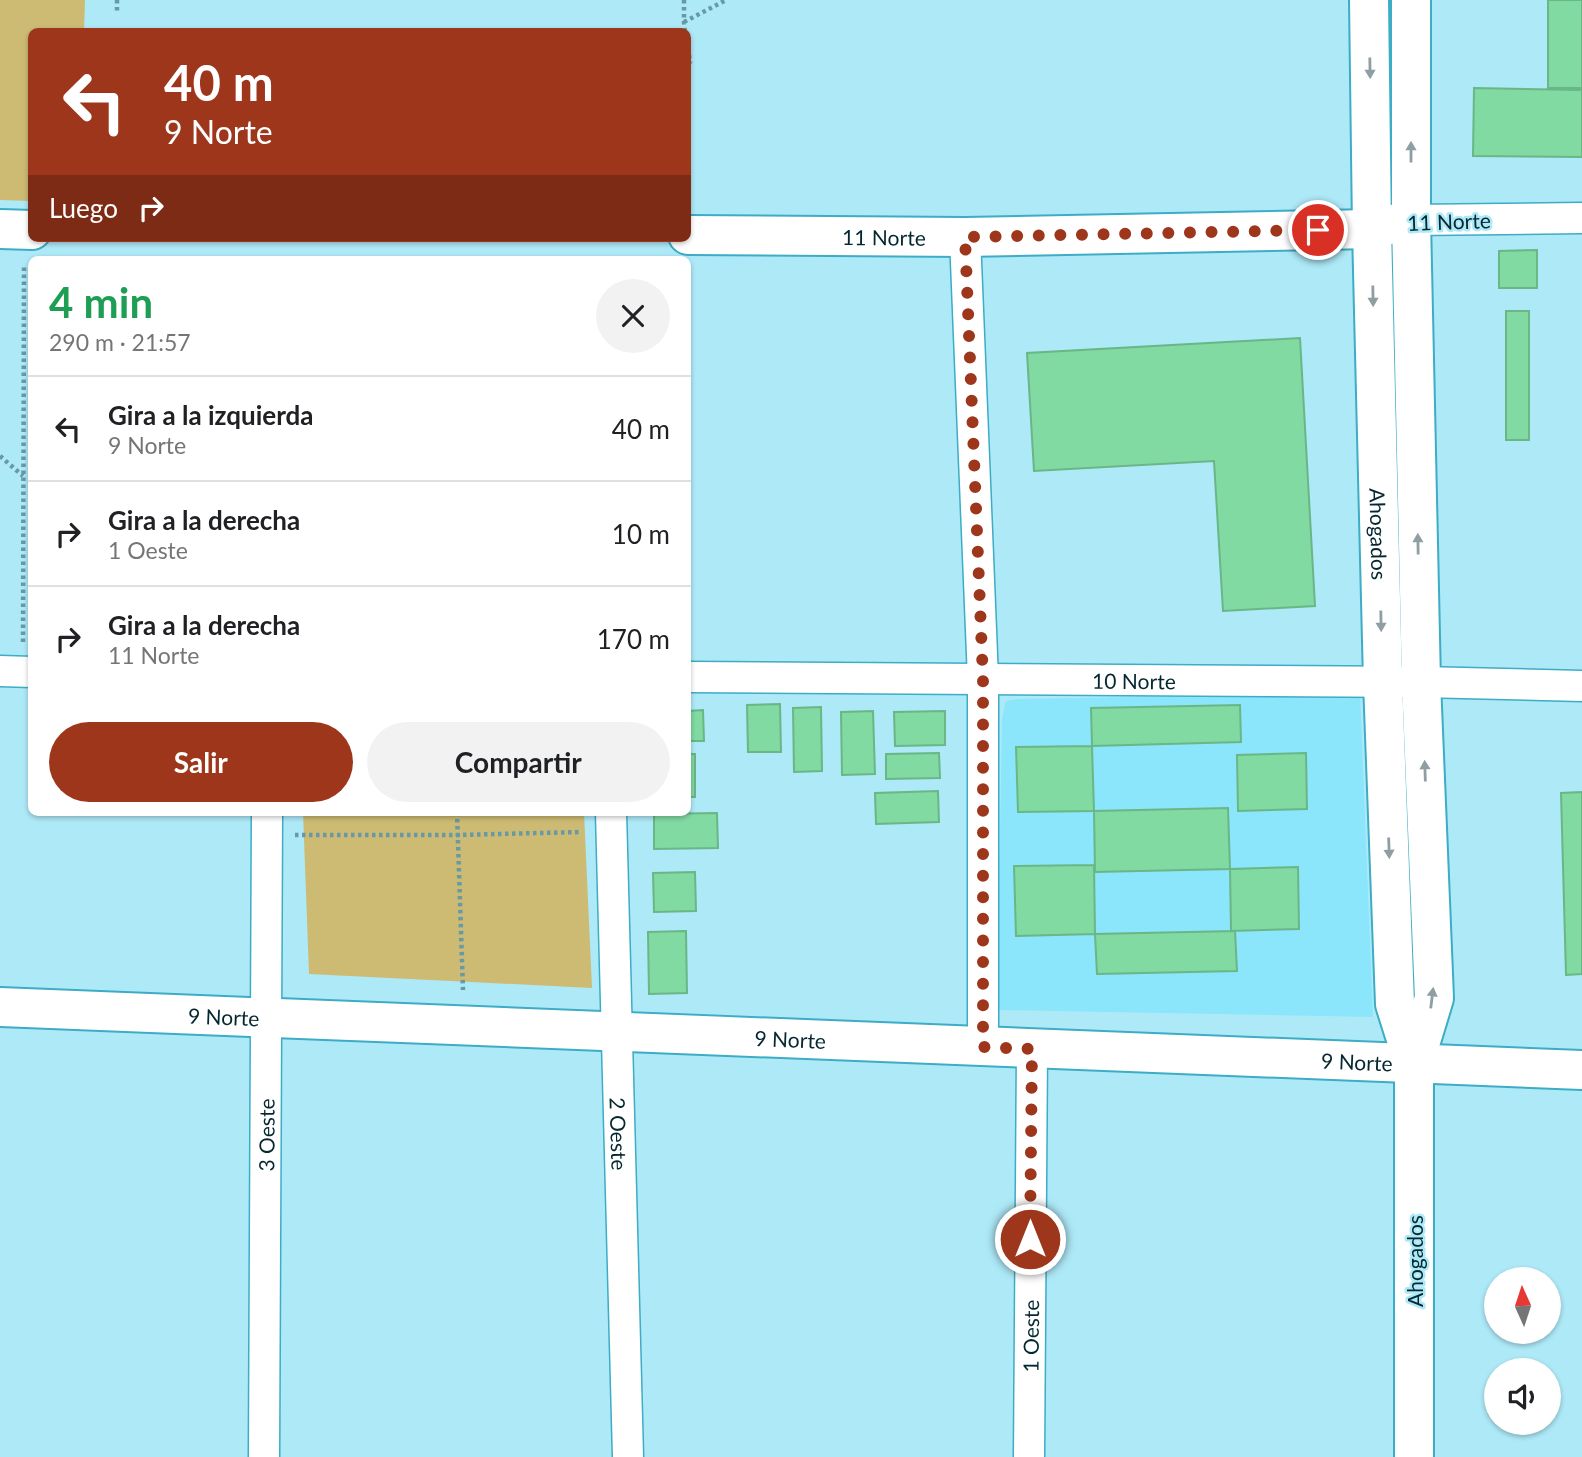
<!DOCTYPE html>
<html lang="es">
<meta charset="utf-8">
<style>
:root{--surface:#fff;--page:#f2f2f2;--text:#202124;--muted:#757577;--line:#e0e0e0;--accent:#9e361b}
body{margin:0;font-family:Lato,sans-serif;background:var(--page);color:var(--text);height:100vh;display:flex;flex-direction:column;font-size:26px;white-space:nowrap}
*{box-sizing:border-box;margin:0}
p{font-size:23px;color:var(--muted)}
.icon{flex:none;width:38px;height:38px;fill:none;stroke:currentColor;stroke-width:2;stroke-linecap:round;stroke-linejoin:round}
.map{position:relative;flex:1;overflow:hidden}
.details{position:absolute;left:28px;top:256px;width:663px;height:560px;display:flex;flex-direction:column;background:var(--surface);border-radius:10px;box-shadow:0 2px 5px #0004}
.details>*{flex:none}
.top-card{position:absolute;left:28px;top:28px;width:663px;height:214px;border-radius:10px;box-shadow:0 2px 5px #0004;background:#9e361b;color:#fff;overflow:hidden}
.needle{width:46px;rotate:357deg}
.controls{position:absolute;left:1484px;top:1267px;display:grid;gap:14px}
.controls a{display:grid;place-items:center;width:77px;height:77px;border-radius:50%;background:var(--surface);box-shadow:0 2px 5px #0004;font-size:35px}
.pin{position:absolute;display:grid;place-items:center;width:60px;height:60px;color:#fff;margin:-30px;border:4px solid #fff;border-radius:50%;box-shadow:0 2px 7px #0007}
.me{position:absolute;width:77px;margin:-38px;rotate:0deg;stroke-linejoin:round;filter:drop-shadow(0 0 5px #0008)}
.turn{display:flex;align-items:center;gap:24px;height:147px;padding:0 21px;font-size:32px}
.turn .icon{width:91px;height:91px;stroke-width:2.5}
.turn b{display:block;font-size:49px;line-height:60px}
.then{display:flex;align-items:center;height:66px;padding:0 21px;background:#0003;gap:14px;font-size:26px}
.round{display:grid;place-items:center;flex:none;width:74px;height:74px;border-radius:37px;background:var(--page)}
.overview{display:flex;align-items:center;justify-content:space-between;height:119px;padding:0 21px}
h1{font-size:42px;font-weight:700;line-height:52px;color:#1e9e55}
.button{display:flex;gap:14px;margin-top:auto;padding:14px 21px}
.button a{flex:1;height:80px;border-radius:42px;background:var(--accent);color:#fff;font-size:28px;font-weight:700;line-height:80px;text-align:center}
.button a+a{background:var(--page);color:var(--text)}
ul{padding:0;list-style:none}
li{display:flex;align-items:center;gap:21px;height:105px;padding:0 21px;border-top:2px solid var(--line)}
li div{flex:1}
li b{display:block;font-size:26px}
li em{font-style:normal}
.map>svg:first-child{display:block}
.built{fill:#8be5fb}
.green{fill:#cdbb73}
.building{fill:#80daa2;stroke:#69b686;stroke-width:2}
.lines{fill:none;stroke-linecap:round;stroke-linejoin:round}
.minor-casing{stroke:#3dacc5;stroke-width:33}
.tertiary-casing{stroke:#3dacc5;stroke-width:42}
.secondary-casing{stroke:#3dacc5;stroke-width:42}
.path{stroke:#6899a5;stroke-width:4.5;stroke-dasharray:3.5 3.5;stroke-linecap:butt}
.minor{stroke:#fff;stroke-width:30}
.tertiary{stroke:#fff;stroke-width:38}
.secondary{stroke:#fff;stroke-width:38}
.oneway{fill:#8e9ea2}
.route{stroke:#9e361b;stroke-width:12;stroke-dasharray:0 21.6}
.labels{text-anchor:middle;dominant-baseline:central;stroke-width:5;stroke-linejoin:round;paint-order:stroke}
.street-label{font-size:21px;fill:#052830;stroke:#aee9f8}
</style>
<div class="map">
<svg width="1582" height="1457" viewBox="0 0 1582 1457">
<rect width="100%" height="100%" fill="#aee9f8"/>
<!-- built -->
<path class="built" d="M1360 693 1373 1017 997 1010 1002 718 1006 701 1017 699Z"/>
<!-- green -->
<path class="green" d="M0 0H85L84 31 32 32 31 201 0 200Z
M303 812H584L592 988 309 974Z"/>
<!-- building -->
<path class="building" d="M1548 0H1582V88H1548Z
M1474 88 1582 90V157L1473 156Z
M1537 250V288H1499V251Z
M1506 311H1529V440H1506Z
M1300 338 1315 606 1223 611 1214 461 1034 471 1027 353Z
M780 704 781 752H748L747 705Z
M1240 705 1241 742 1092 746 1091 708Z
M821 707 822 771 794 772 793 708Z
M703 710 704 741H688V711Z
M873 711 875 774 842 775 841 712Z
M945 711V745L895 746 894 712Z
M1092 746 1094 811 1018 812 1016 747Z
M939 753 940 778 886 779V754Z
M1306 753 1307 809 1238 811 1237 755Z
M688 754H695V797H688Z
M938 791 939 822 876 824 875 793Z
M1582 792V974L1566 975 1561 793Z
M1228 808 1230 869 1095 872 1094 811Z
M717 813 718 848 654 849V814Z
M1094 865 1095 934 1016 936 1014 866Z
M1298 867 1299 929 1231 931 1230 869Z
M695 872 696 911 654 912 653 873Z
M686 931 687 993 649 994 648 932Z
M1235 931 1237 971 1097 974 1095 934Z"/>
<g class="lines">
<defs>
<g id="minor">
<path d="M1411 220 1582 218"/>
<path d="M965 237 983 679V1047"/>
<path d="M0 671 32 672"/>
<path id="s1" d="M688 677 1421 682 1582 686"/>
<path id="s2" d="M611 812 628 1457"/>
<path id="s3" d="M264 1457 267 812"/>
<path id="s4" d="M1029 1457 1032 1049"/>
</g>
<g id="tertiary">
<path d="M0 229 32 230"/>
<path id="s5" d="M688 235 965 237 1372 229 1406 221"/>
</g>
<g id="secondary">
<path id="s6" d="M1369 0 1372 229 1383 682 1395 1004 1414 1064"/>
<path d="M1411 0V220L1421 682 1434 998 1414 1064V1457"/>
<path id="s7" d="M0 1007 1582 1070"/>
</g>
</defs>
<!-- minor casing -->
<use href="#minor" class="minor-casing"/>
<!-- tertiary casing -->
<use href="#tertiary" class="tertiary-casing"/>
<!-- secondary casing -->
<use href="#secondary" class="secondary-casing"/>
<!-- path -->
<path class="path" d="M117 0V14
M684 0V22L685 32
M684 22 726 0
M688 48 690 62 688 64
M0 456 23 476
M23 642 24 266
M457 812 463 990
M295 835H457L581 832"/>
<!-- minor -->
<use href="#minor" class="minor"/>
<!-- tertiary -->
<use href="#tertiary" class="tertiary"/>
<!-- secondary -->
<use href="#secondary" class="secondary"/>
</g>
<!-- one-way arrows -->
<defs><path id="oneway-solid" d="M-6-.8H1V-3.2L6.5 0L1 3.2V.8H-6Z" transform="scale(1.75)"/></defs>
<g class="oneway">
<use href="#oneway-solid" transform="translate(1370 68) rotate(89)"/>
<use href="#oneway-solid" transform="translate(1411 152) rotate(-90)"/>
<use href="#oneway-solid" transform="translate(1373 296) rotate(89)"/>
<use href="#oneway-solid" transform="translate(1418 544) rotate(-91)"/>
<use href="#oneway-solid" transform="translate(1381 621) rotate(89)"/>
<use href="#oneway-solid" transform="translate(1425 771) rotate(-92)"/>
<use href="#oneway-solid" transform="translate(1389 848) rotate(88)"/>
<use href="#oneway-solid" transform="translate(1432 998) rotate(-83)"/>
</g>
<g class="lines">
<!-- route -->
<path class="route" d="M1030 1239 1032 1049 983 1047V679L965 237 1318 230"/>
</g>
<g class="labels">
<!-- street labels -->
<g class="street-label">
<text transform="translate(1449 221) rotate(-2)">11 Norte</text>
<text stroke="none"><textPath href="#s5" startOffset="196">11 Norte</textPath></text>
<text stroke="none"><textPath href="#s6" startOffset="534">Ahogados</textPath></text>
<text stroke="none"><textPath href="#s1" startOffset="446">10 Norte</textPath></text>
<text stroke="none"><textPath href="#s7" startOffset="224">9 Norte</textPath></text>
<text stroke="none"><textPath href="#s7" startOffset="791">9 Norte</textPath></text>
<text stroke="none"><textPath href="#s7" startOffset="1358">9 Norte</textPath></text>
<text stroke="none"><textPath href="#s3" startOffset="322">3 Oeste</textPath></text>
<text stroke="none"><textPath href="#s2" startOffset="322">2 Oeste</textPath></text>
<text transform="translate(1414 1261) rotate(-90)">Ahogados</text>
<text stroke="none"><textPath href="#s4" startOffset="121">1 Oeste</textPath></text>
</g>
</g>
</svg>
<div class="controls">
<a><svg class="needle" viewBox="-14 -14 28 28"><path d="M0-13l5 13h-10z" fill="#e53935"/><path d="M0 13l5-13h-10z" fill="#757577"/></svg></a>
<a><svg class="icon" aria-label="sound" viewBox="0 0 24 24"><path d="M4 9h4l5-4v14l-5-4H4zM17 9q2 3 0 6"/></svg></a>
</div>
<div class="pin" style="left:1318px;top:230px;background:#d93025"><svg class="icon" aria-label="arrive" viewBox="0 0 24 24"><path d="M6 21V4h12l-3 4 3 4H6"/></svg></div>
<svg class="me" style="left:1030px;top:1239px" viewBox="-20 -20 40 40"><circle r="17" fill="#9e361b" stroke="#fff" stroke-width="3"/><path d="M0-11L8 9 0 5-8 9z" fill="#fff"/></svg>
<div class="top-card">
<div class="turn"><svg class="icon" aria-label="left" viewBox="0 0 24 24"><path d="M17 20v-9H6M10 6l-5 5 5 5"/></svg><div><b>40 m</b>9 Norte</div></div>
<div class="then">Luego<svg class="icon" aria-label="right" viewBox="0 0 24 24"><path d="M7 20v-9h11M14 6l5 5-5 5"/></svg></div>
</div>
<section class="details">
<div class="overview"><div><h1>4 min</h1><p>290 m · 21:57</p></div><a class="round"><svg class="icon" aria-label="close" viewBox="0 0 24 24"><path d="M6 6l12 12M18 6L6 18"/></svg></a></div>
<ul>
<li><svg class="icon" aria-label="left" viewBox="0 0 24 24"><path d="M17 20v-9H6M10 6l-5 5 5 5"/></svg><div><b>Gira a la izquierda</b><p>9 Norte</p></div><em>40 m</em></li>
<li><svg class="icon" aria-label="right" viewBox="0 0 24 24"><path d="M7 20v-9h11M14 6l5 5-5 5"/></svg><div><b>Gira a la derecha</b><p>1 Oeste</p></div><em>10 m</em></li>
<li><svg class="icon" aria-label="right" viewBox="0 0 24 24"><path d="M7 20v-9h11M14 6l5 5-5 5"/></svg><div><b>Gira a la derecha</b><p>11 Norte</p></div><em>170 m</em></li>
</ul>
<div class="button"><a>Salir</a><a>Compartir</a></div>
</section>
</div>
